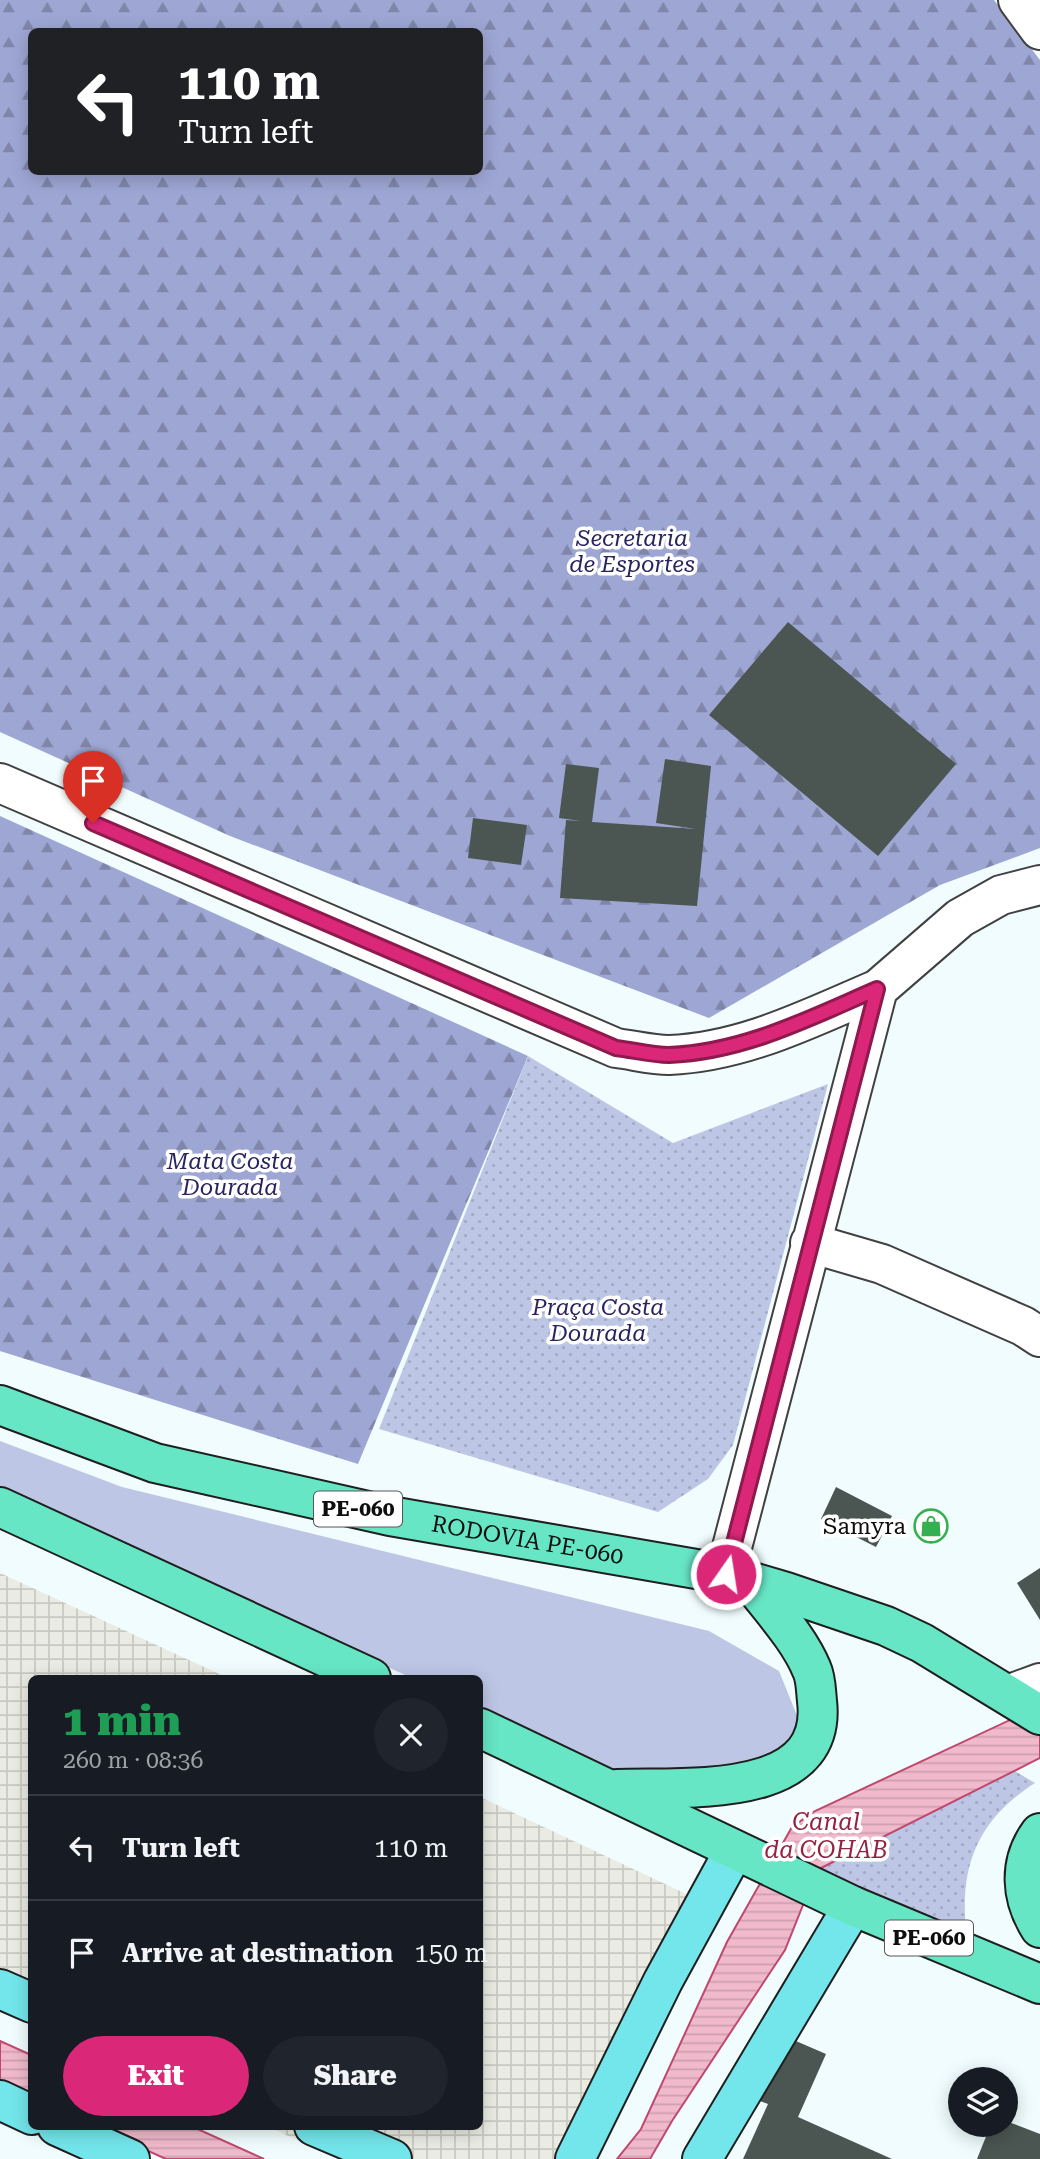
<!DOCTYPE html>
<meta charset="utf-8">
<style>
:root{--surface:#171b24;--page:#20242c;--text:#f1f3f6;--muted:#9ea1a6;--line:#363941;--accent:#db2777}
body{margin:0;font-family:"Roboto Serif",serif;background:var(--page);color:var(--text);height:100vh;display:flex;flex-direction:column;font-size:26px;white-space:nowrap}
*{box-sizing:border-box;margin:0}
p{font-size:23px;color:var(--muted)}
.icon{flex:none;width:38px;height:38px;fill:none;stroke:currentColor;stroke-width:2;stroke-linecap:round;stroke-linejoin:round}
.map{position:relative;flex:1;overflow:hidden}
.sheet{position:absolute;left:28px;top:1675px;width:455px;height:455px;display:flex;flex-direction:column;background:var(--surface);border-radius:10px;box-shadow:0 4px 18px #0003}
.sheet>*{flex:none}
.banner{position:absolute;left:28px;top:28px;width:455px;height:147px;border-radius:10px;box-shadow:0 4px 18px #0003;background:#202124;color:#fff;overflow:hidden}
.controls{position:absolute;left:948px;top:2067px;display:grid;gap:14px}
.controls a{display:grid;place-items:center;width:70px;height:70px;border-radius:50%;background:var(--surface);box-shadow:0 4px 18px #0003;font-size:35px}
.pin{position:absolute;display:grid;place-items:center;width:60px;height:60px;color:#fff;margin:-72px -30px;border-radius:50% 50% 50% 0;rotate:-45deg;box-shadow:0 0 7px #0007}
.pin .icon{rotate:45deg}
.me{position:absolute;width:77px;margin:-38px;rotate:13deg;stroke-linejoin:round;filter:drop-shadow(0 0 5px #0008)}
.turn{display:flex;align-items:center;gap:24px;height:147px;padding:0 35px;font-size:32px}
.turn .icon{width:91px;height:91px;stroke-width:2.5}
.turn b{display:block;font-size:49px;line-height:60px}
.round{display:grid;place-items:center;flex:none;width:74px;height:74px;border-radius:37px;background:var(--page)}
.head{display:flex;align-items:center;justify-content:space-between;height:119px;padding:0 35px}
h1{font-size:42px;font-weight:800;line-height:52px;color:#1e9e55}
.action{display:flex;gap:14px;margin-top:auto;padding:14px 35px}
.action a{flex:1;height:80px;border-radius:42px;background:var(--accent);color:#fff;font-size:28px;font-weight:800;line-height:80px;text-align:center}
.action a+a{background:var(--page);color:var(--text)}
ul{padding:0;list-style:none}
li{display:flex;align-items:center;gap:21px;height:105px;padding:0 35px;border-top:2px solid var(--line)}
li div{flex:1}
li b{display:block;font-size:26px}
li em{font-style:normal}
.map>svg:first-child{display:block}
.industrial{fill:url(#industrial-grid)}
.grass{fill:#bdc6e5}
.forest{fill:url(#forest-firs);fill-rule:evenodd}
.park{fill:url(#park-dots)}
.water{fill:url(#water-rules);stroke:#c0486e;stroke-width:2}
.building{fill:#4b5552}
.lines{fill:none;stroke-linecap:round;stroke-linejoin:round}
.minor-casing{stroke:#414141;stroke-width:42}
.major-casing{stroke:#1f1f1f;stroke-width:42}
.highway-casing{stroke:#1f1f1f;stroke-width:42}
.minor{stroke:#fff;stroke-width:38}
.major{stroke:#73e6eb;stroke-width:38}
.highway{stroke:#66e6c5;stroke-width:38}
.route-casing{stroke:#8e194d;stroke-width:18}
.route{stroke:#db2777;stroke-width:12}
.labels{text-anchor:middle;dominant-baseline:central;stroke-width:7;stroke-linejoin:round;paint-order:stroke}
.shield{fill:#fff;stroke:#565656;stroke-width:2}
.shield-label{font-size:21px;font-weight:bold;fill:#0e0e0e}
.park-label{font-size:23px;font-style:italic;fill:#29245f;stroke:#fff}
.poi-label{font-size:23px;fill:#0e0e0e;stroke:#fff;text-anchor:end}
.street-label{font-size:23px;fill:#0e0e0e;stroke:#fff}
.water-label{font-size:24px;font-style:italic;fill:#932342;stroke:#fff}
</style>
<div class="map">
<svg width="1040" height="2159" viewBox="0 0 1040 2159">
<defs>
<pattern id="industrial-grid" width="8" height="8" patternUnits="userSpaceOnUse" patternTransform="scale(1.75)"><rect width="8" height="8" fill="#eaece3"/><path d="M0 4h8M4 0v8" fill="none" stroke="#c8c9c2"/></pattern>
<pattern id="forest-firs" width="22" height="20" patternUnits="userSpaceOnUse" patternTransform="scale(1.75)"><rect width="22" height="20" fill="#9ea7d4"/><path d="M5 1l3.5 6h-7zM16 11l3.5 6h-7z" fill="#7f86aa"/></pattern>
<pattern id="park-dots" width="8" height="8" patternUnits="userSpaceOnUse" patternTransform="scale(1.75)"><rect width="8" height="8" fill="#bdc6e5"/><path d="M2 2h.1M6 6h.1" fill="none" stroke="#a1a9c3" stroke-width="1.8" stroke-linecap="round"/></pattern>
<pattern id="water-rules" width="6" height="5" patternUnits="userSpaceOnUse" patternTransform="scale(1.75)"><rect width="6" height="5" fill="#f0bacc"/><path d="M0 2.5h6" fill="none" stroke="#cd9fae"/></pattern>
</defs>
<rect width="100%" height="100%" fill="#f0fcfd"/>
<!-- industrial -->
<path class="industrial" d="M0 1573 228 1678H32L31 2021 0 2007Z
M480 1797 714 1907 588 2159H339L266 2126H480Z"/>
<!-- grass -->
<path class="grass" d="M0 1441 122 1487 709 1631 779 1671 800 1723 775 1756 729 1773 645 1772 609 1770 480 1710V1678H412L0 1493Z"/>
<!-- forest -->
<path class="forest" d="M0 0H994L1040 60V848L940 885 709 1018 230 836 0 732ZM32 32H480V172H32Z
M0 816 528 1056 358 1464 0 1351Z"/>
<!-- park -->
<path class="park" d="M528 1056 673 1143 828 1084 733 1445 708 1479 658 1512 379 1429Z
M1013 1770 1035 1783C973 1823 957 1873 968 1946L817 1870Z"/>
<!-- water -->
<path class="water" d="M1040 1706V1758L817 1870 785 1950 672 2121 650 2159H617L641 2129 727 1942 792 1827 815 1811Z
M0 2041 31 2055V2099L0 2084Z
M93 2126H191L264 2159H166Z"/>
<!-- building -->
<path class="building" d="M788 622 956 764 878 856 709 715Z
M665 759 711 766 697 906 560 898 566 820 581 821 559 818 566 764 599 768 592 822 696 829 656 823Z
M473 818 527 825 521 865 468 858Z
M836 1487 892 1516 876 1547 821 1519Z
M1040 1568V1620L1017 1583Z
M782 2035 826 2054 798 2117 892 2159H743L768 2104 755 2099Z
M1006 2121 1040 2134V2159H977L991 2124H1006Z"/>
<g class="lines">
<defs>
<path id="minor" d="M1018 0 1040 30
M0 783 616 1048C633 1050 652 1055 669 1055 744 1052 810 1018 878 989
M810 1243 882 1264 1023 1326 1040 1337
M725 1574 878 989 960 918 1001 895 1040 885
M1010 1694 1040 1683"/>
<path id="major" d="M0 1989 32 2003
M0 2100 32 2115
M57 2126 130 2159
M314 2126 392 2159
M575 2159 663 1981 734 1851
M702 2159 853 1906"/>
<g id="highway">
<path id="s1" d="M0 1405 155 1463 390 1516 725 1574 786 1592 886 1626 922 1643 1040 1715"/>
<path d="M0 1507 371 1678"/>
<path d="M480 1728 853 1906 1040 1984"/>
<path d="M617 1789C681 1786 829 1802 817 1701 816 1692 816 1679 812 1670 799 1638 771 1609 751 1582"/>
<path d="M1040 1833C1018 1863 1021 1898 1040 1928"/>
</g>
</defs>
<!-- minor casing -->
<use href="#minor" class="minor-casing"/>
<!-- major casing -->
<use href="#major" class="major-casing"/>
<!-- highway casing -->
<use href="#highway" class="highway-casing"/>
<!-- minor -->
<use href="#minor" class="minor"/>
<!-- major -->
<use href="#major" class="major"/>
<!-- highway -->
<use href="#highway" class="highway"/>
</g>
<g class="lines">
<defs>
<path id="route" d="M93 823 616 1048C633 1050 652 1055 669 1055 744 1052 810 1018 877 989L726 1574"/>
</defs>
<!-- route casing -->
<use href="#route" class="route-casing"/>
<!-- route -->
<use href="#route" class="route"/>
</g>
<!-- icons -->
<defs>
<symbol id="shop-ring" viewBox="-11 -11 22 22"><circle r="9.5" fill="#fff" stroke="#34b051" stroke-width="1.5"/><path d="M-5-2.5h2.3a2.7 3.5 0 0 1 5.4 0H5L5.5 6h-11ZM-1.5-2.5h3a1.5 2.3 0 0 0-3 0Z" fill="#34b051"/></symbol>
</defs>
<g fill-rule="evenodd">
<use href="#shop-ring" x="912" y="1507" width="38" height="38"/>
</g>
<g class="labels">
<!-- shield labels -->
<g class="shield">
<rect x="314" y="1491.5" width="88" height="35" rx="5"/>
<rect x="885" y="1920.5" width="88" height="35" rx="5"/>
</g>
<g class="shield-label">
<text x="358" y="1509">PE-060</text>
<text x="929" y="1938">PE-060</text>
</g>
<!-- park labels -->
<g class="park-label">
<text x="632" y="538">Secretaria<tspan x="632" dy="26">de Esportes</tspan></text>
<text x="230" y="1161">Mata Costa<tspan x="230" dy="26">Dourada</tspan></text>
<text x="598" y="1307">Praça Costa<tspan x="598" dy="26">Dourada</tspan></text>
</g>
<!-- poi labels -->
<g class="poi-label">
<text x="906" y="1526">Samyra</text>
</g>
<!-- street labels -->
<g class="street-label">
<text stroke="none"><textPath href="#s1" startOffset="546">RODOVIA PE-060</textPath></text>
</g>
<!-- water labels -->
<g class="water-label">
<text x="826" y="1822">Canal<tspan x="826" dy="28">da COHAB</tspan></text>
</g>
</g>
</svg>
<div class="controls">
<a><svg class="icon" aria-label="layers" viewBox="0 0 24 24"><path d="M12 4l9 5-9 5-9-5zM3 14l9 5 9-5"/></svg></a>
</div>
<div class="pin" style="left:93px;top:823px;background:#d93025"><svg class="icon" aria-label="arrive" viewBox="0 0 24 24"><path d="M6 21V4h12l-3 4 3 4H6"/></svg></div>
<svg class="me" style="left:726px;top:1574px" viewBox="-20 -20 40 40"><circle r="17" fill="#db2777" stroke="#fff" stroke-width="3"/><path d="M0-11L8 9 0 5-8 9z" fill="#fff"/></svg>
<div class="banner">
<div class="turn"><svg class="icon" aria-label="left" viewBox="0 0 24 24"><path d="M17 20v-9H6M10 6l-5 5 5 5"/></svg><div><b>110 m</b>Turn left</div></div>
</div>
<section class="sheet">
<div class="head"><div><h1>1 min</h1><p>260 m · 08:36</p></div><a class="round"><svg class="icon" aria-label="close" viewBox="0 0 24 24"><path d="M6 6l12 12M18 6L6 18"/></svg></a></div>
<ul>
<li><svg class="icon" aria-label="left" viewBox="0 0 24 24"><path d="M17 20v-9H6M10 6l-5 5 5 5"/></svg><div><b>Turn left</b></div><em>110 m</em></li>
<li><svg class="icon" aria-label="arrive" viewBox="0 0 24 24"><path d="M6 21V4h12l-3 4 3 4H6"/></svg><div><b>Arrive at destination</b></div><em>150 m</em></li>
</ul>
<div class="action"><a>Exit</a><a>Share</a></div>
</section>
</div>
